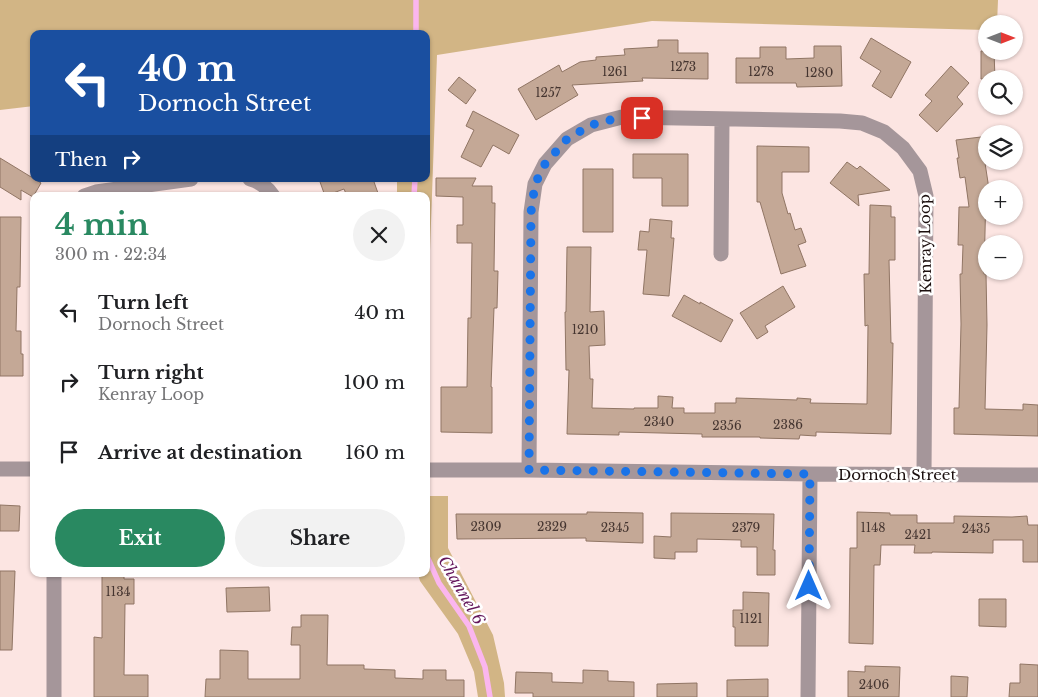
<!DOCTYPE html>
<meta charset="utf-8">
<style>
:root{--surface:#fff;--page:#f2f2f2;--text:#202124;--muted:#757577;--accent:#298961}
body{margin:0;font-family:"Libre Baskerville",serif;background:var(--page);color:var(--text);height:100vh;display:flex;flex-direction:column;font-size:19px;white-space:nowrap}
*{box-sizing:border-box;margin:0}
p{font-size:16px;color:var(--muted)}
.icon{flex:none;width:28px;height:28px;fill:none;stroke:currentColor;stroke-width:2;stroke-linecap:round;stroke-linejoin:round}
.map{position:relative;flex:1;overflow:hidden}
.sheet{position:absolute;left:30px;top:192px;width:400px;height:385px;display:flex;flex-direction:column;background:var(--surface);border-radius:10px;box-shadow:0 1px 4px #0004}
.sheet>*{flex:none}
.banner{position:absolute;left:30px;top:30px;width:400px;height:152px;border-radius:10px;box-shadow:0 1px 4px #0004;background:#1a4fa0;color:#fff;overflow:hidden}
.needle{width:32px;rotate:90deg}
.controls{position:absolute;left:978px;top:15px;display:grid;gap:10px}
.controls a{display:grid;place-items:center;width:45px;height:45px;border-radius:50%;background:var(--surface);box-shadow:0 1px 4px #0004;font-size:25px}
.pin{position:absolute;display:grid;place-items:center;width:42px;height:42px;color:#fff;margin:-21px;border-radius:10px;box-shadow:0 2px 8px #0006}
.me{position:absolute;width:55px;margin:-28px;rotate:0deg;stroke-linejoin:round;filter:drop-shadow(0 0 4px #0008)}
.turn{display:flex;align-items:center;gap:18px;height:105px;padding:0 25px;font-size:22px}
.turn .icon{width:65px;height:65px;stroke-width:2.5}
.turn b{display:block;font-size:35px;line-height:42px}
.then{display:flex;align-items:center;height:48px;padding:0 25px;background:#0003;gap:10px;font-size:19px}
.round{display:grid;place-items:center;flex:none;width:52px;height:52px;border-radius:26px;background:var(--page)}
.head{display:flex;align-items:center;justify-content:space-between;height:85px;padding:0 25px}
h1{font-size:30px;font-weight:700;line-height:38px;color:var(--accent)}
.cta{display:flex;gap:10px;margin-top:auto;padding:10px 25px}
.cta a{flex:1;height:58px;border-radius:30px;background:var(--accent);color:#fff;font-size:20px;font-weight:700;line-height:58px;text-align:center}
.cta a+a{background:var(--page);color:var(--text)}
ul{padding:0;list-style:none}
li{display:flex;align-items:center;gap:15px;height:70px;padding:0 25px}
li div{flex:1}
li b{display:block;font-size:19px}
li em{font-style:normal}
.map>svg:first-child{display:block}
.green{fill:#d2b585}
.lines{fill:none;stroke-linecap:round;stroke-linejoin:round}
.stream{stroke:#fbb6ee;stroke-width:5.5}
.building{fill:#c4a896;stroke:#907564}
.street{stroke:#a5969a;stroke-width:15}
.route{stroke:#1a73e8;stroke-width:9;stroke-dasharray:0 16.2}
.labels{text-anchor:middle;dominant-baseline:central;stroke-width:5;stroke-linejoin:round;paint-order:stroke}
.number-label{font-size:12px;fill:#453530}
.street-label{font-size:15px;fill:#1b0f0e;stroke:#fff}
.water-label{font-size:16px;font-style:italic;fill:#64165b;stroke:#fff}
</style>
<div class="map">
<svg width="1038" height="697" viewBox="0 0 1038 697">
<rect width="100%" height="100%" fill="#fce5e2"/>
<!-- green -->
<path class="green" d="M0 0H998L997 24H986V30L652 21 437 55 426 363V196H397V179H426V34H34V106L0 110Z
M426 496H448V548L493 635 504 683 505 697H478L474 672 458 634 420 581 418 574H426Z"/>
<g class="lines">
<!-- stream -->
<path class="stream" d="M416 34V0
M414 196 415 179
M426 554 439 583 469 626 485 667 490 697"/>
</g>
<!-- building -->
<path class="building" d="M871 38 911 62 891 98 872 86 881 71 860 58Z
M658 40H678V53H708V79L642 78 643 81 572 85 578 95 536 120 518 89 559 65 562 72 580 62 596 60V57L625 55 624 49 658 47Z
M814 46H841L842 86 797 87 796 83H736V58H760V47H786V59L814 58Z
M981 51H994L995 79H981Z
M951 66 969 83 957 97 963 104 937 132 919 115 932 101 925 95Z
M459 77 476 90 466 104 448 90Z
M473 111 519 135 509 154 493 145 481 167 461 157 474 130 466 126Z
M981 137 989 189H986V191L984 274H986L987 325 985 409 1023 410V404L1038 405V436L954 434V408H959L961 324 960 274H962L963 245H958L959 207H969L965 177 960 178 957 158H959L956 140Z
M757 146 809 147V172H782V193L788 214 790 213 795 230 801 228 806 242 798 245 806 266 781 274 760 202H757Z
M633 154H688V206H662V178H633Z
M0 158 41 183 33 197 21 190V200L0 187Z
M847 162 857 169 860 166 890 190 858 195 859 206 830 183Z
M583 169H613V232H583Z
M436 178H476L472 186H492V203H495L494 271H498L497 308H494L491 387H492V433L441 432V387H467L468 318H471L472 243H457V225H463V197L436 196Z
M319 179H373L379 196H347L344 189 325 196Z
M870 205 891 206V217H895V260H889L891 343H893L891 434 816 432V436L800 435 799 439 760 438V437H702V434L619 432V435L567 434 569 370H566L565 312H566L567 247H591L590 312 604 311 605 345 589 346 590 379H593L592 408 634 409V408H658V396L673 397 672 408H684V413H715V403H736V398L797 400V398L811 399 810 403 867 404 868 325 865 326 864 274H869Z
M0 217H21L20 287H17L16 331H21V354H23V376H0Z
M650 219 672 221 671 238H674L669 296 643 294 647 250H638L640 231 649 232Z
M783 286 795 307 765 326 768 332 757 339 740 313Z
M684 295 700 304V302L733 320 721 342 672 316Z
M0 505 20 506 19 531H0Z
M587 512 643 513V543L586 541V538L457 539 456 514H587Z
M857 512 890 513V515H917V523H954V516L1012 517 1027 516 1028 525H1038V562H1023V540H993V553L932 552V553H914L915 545H881L880 565H874L873 644 849 643 850 548H857Z
M671 513 774 514 773 550H775V575H757V547H741V540L697 539V552H675V559L654 558V536L671 537Z
M0 571H15L12 650H0Z
M102 574H124V579H134V604H125L124 675H148V697H94V637L102 638Z
M269 587 270 611 227 612 226 588Z
M743 592 769 593 768 646H735V627H733V610H743Z
M979 599H1006V627L979 626Z
M301 615H328L327 665H364V669L395 670V678L423 679V670H446V680H464V697H205L206 679H220V650L248 651V679H300V645H291L292 627H301Z
M1020 664 1038 665V697H1009L1010 683H1020Z
M865 666 900 667 899 697H848V671L865 672Z
M583 670 608 671V681L634 682V697H533V693H515L516 672 552 673V682L583 683Z
M951 676 968 677 967 697H951Z
M768 679V697H727V680Z
M697 683V697H657V684Z"/>
<g class="lines">
<!-- street -->
<path class="street" d="M250 179C259 181 268 188 273 196
M84 196 96 192 191 179
M721 254 722 119
M0 469H34
M426 470H529L810 474 1038 475
M529 470 531 212 535 184 545 164 567 139 591 125 622 117 840 121 862 123 884 132 903 148 920 171 926 196 924 474
M54 574V697
M808 697 810 474"/>
</g>
<g class="lines">
<!-- route -->
<path class="route" d="M642 118 622 117 591 125 567 139 545 164 535 184 531 212 529 470 810 474 809 586"/>
</g>
<g class="labels">
<!-- number labels -->
<g class="number-label">
<text x="683" y="66">1273</text>
<text x="615" y="71">1261</text>
<text x="761" y="71">1278</text>
<text x="819" y="72">1280</text>
<text x="548" y="92">1257</text>
<text x="585" y="329">1210</text>
<text x="659" y="421">2340</text>
<text x="788" y="424">2386</text>
<text x="727" y="425">2356</text>
<text x="486" y="526">2309</text>
<text x="552" y="526">2329</text>
<text x="615" y="527">2345</text>
<text x="746" y="527">2379</text>
<text x="873" y="527">1148</text>
<text x="976" y="528">2435</text>
<text x="918" y="534">2421</text>
<text x="118" y="591">1134</text>
<text x="751" y="618">1121</text>
<text x="874" y="684">2406</text>
</g>
<!-- street labels -->
<g class="street-label">
<text transform="translate(925 244) rotate(-91)">Kenray Loop</text>
<text x="897" y="474">Dornoch Street</text>
</g>
<!-- water labels -->
<g class="water-label">
<text transform="translate(462 590) rotate(60)">Channel 6</text>
</g>
</g>
</svg>
<div class="controls">
<a><svg class="needle" viewBox="-14 -14 28 28"><path d="M0-13l5 13h-10z" fill="#e53935"/><path d="M0 13l5-13h-10z" fill="#757577"/></svg></a>
<a><svg class="icon" aria-label="search" viewBox="0 0 24 24"><circle cx="10" cy="10" r="6"/><path d="M15 15l6 6"/></svg></a>
<a><svg class="icon" aria-label="layers" viewBox="0 0 24 24"><path d="M12 4l9 5-9 5-9-5zM3 14l9 5 9-5"/></svg></a>
<a>+</a>
<a>−</a>
</div>
<div class="pin" style="left:642px;top:118px;background:#d93025"><svg class="icon" aria-label="arrive" viewBox="0 0 24 24"><path d="M6 21V4h12l-3 4 3 4H6"/></svg></div>
<svg class="me" style="left:809px;top:586px" viewBox="-20 -20 40 40"><path d="M0-17L14 15 0 8-14 15z" fill="#1a73e8" stroke="#fff" stroke-width="4"/></svg>
<div class="banner">
<div class="turn"><svg class="icon" aria-label="left" viewBox="0 0 24 24"><path d="M17 20v-9H6M10 6l-5 5 5 5"/></svg><div><b>40 m</b>Dornoch Street</div></div>
<div class="then">Then<svg class="icon" aria-label="right" viewBox="0 0 24 24"><path d="M7 20v-9h11M14 6l5 5-5 5"/></svg></div>
</div>
<section class="sheet">
<div class="head"><div><h1>4 min</h1><p>300 m · 22:34</p></div><a class="round"><svg class="icon" aria-label="close" viewBox="0 0 24 24"><path d="M6 6l12 12M18 6L6 18"/></svg></a></div>
<ul>
<li><svg class="icon" aria-label="left" viewBox="0 0 24 24"><path d="M17 20v-9H6M10 6l-5 5 5 5"/></svg><div><b>Turn left</b><p>Dornoch Street</p></div><em>40 m</em></li>
<li><svg class="icon" aria-label="right" viewBox="0 0 24 24"><path d="M7 20v-9h11M14 6l5 5-5 5"/></svg><div><b>Turn right</b><p>Kenray Loop</p></div><em>100 m</em></li>
<li><svg class="icon" aria-label="arrive" viewBox="0 0 24 24"><path d="M6 21V4h12l-3 4 3 4H6"/></svg><div><b>Arrive at destination</b></div><em>160 m</em></li>
</ul>
<div class="cta"><a>Exit</a><a>Share</a></div>
</section>
</div>
